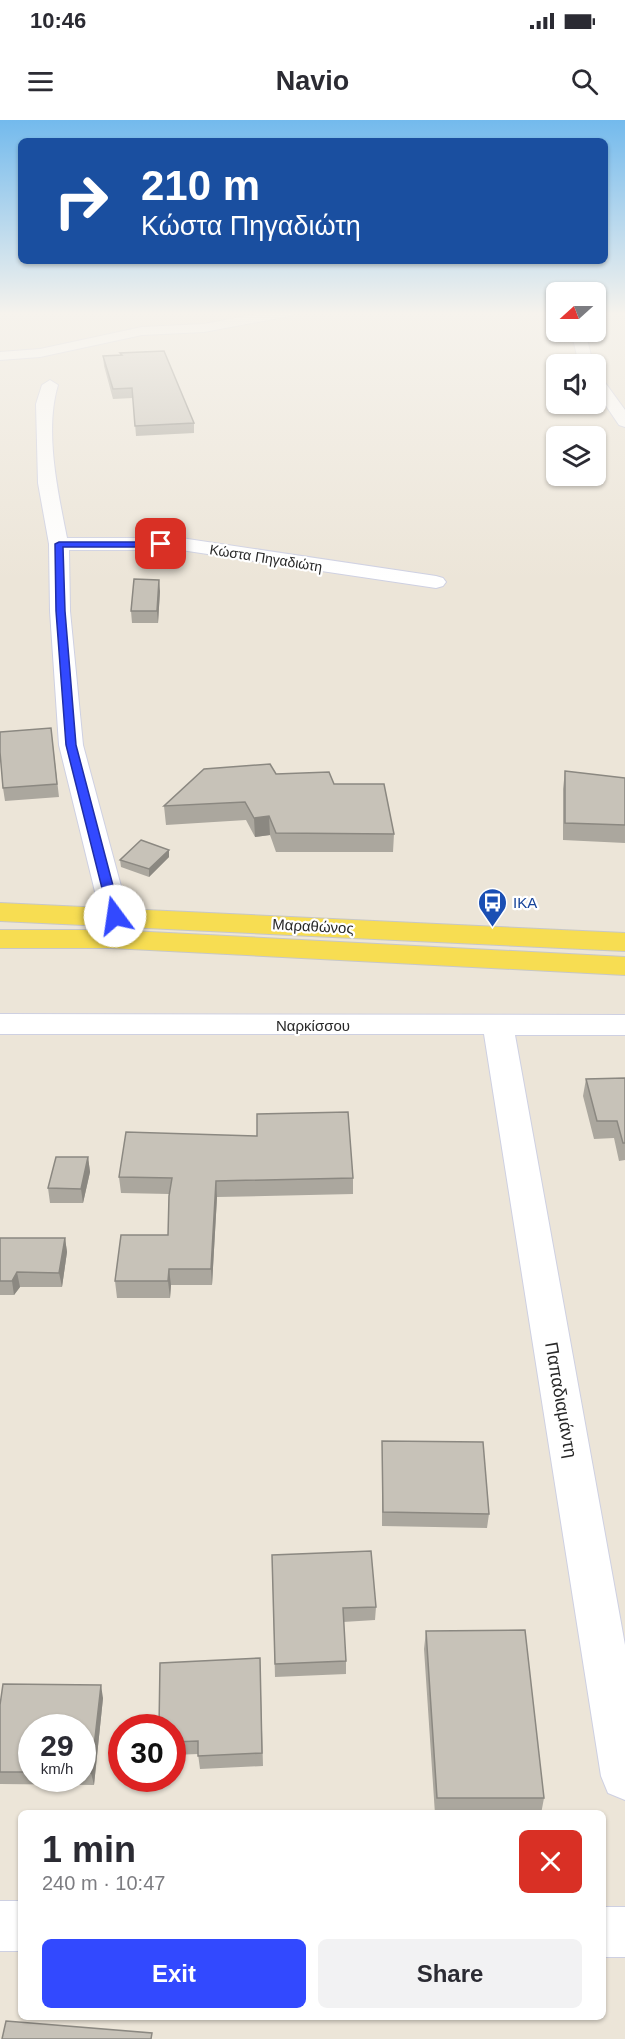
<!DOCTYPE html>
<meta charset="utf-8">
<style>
:root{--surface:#fff;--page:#f2f2f3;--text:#2b2b33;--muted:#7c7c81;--accent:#3249ff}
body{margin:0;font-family:Helvetica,sans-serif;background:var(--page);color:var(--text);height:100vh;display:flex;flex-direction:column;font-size:22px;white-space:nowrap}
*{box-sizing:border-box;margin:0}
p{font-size:20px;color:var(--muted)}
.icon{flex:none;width:33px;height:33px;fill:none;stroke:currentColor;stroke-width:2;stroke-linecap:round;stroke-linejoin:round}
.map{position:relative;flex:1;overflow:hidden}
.side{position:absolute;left:18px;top:1690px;width:588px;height:210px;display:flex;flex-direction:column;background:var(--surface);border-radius:9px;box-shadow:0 2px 4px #0004}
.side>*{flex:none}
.top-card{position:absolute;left:18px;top:18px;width:590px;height:126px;border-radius:9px;box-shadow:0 2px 4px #0004;background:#1a4fa0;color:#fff;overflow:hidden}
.needle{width:39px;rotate:249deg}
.buttons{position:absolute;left:546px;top:162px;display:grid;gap:12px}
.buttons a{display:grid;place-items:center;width:60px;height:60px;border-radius:9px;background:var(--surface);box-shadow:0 2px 4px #0004;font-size:30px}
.speed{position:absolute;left:18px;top:1594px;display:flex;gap:12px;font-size:30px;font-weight:700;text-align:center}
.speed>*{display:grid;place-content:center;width:78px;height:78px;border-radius:50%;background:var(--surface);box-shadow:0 2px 4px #0004;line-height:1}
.speed small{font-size:15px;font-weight:400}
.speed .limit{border:9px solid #d22;background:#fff;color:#111}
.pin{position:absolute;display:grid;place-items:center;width:51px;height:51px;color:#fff;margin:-26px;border-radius:12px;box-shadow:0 3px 9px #0006}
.me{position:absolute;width:66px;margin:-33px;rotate:346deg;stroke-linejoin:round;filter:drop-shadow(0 0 4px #0008)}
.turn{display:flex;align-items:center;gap:21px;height:126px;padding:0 24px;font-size:27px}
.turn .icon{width:78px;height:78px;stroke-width:2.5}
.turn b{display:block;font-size:42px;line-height:51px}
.round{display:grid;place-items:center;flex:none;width:63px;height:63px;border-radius:9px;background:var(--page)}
.overview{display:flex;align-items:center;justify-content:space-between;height:102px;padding:0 24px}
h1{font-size:36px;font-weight:700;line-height:45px}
.button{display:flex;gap:12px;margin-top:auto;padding:12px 24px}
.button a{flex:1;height:69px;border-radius:9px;background:var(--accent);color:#fff;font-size:24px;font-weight:700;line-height:69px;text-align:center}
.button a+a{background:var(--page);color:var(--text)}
.status{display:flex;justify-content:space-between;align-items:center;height:42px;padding:0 30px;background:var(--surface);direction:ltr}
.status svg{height:16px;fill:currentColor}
header{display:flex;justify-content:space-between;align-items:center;height:78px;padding:0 24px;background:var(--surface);font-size:27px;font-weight:700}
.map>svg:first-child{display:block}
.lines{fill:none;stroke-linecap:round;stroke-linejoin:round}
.service-casing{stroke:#ced0e2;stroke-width:2}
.minor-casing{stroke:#ced0e2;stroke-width:2}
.primary-casing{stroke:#c7c7c7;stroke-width:2}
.service{fill:#fff;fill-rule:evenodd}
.minor{fill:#fff;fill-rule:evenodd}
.primary{fill:#f7dd52;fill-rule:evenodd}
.wall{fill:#aba79e;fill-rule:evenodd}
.shaded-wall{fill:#8b8881}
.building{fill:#c7c2b8;stroke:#8b8881;stroke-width:1.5}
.route{fill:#3249ff;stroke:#202fa6;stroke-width:1.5}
.labels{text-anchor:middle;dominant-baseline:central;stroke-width:4.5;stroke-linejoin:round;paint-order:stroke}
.far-street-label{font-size:14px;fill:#282828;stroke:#fff}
.transit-label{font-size:15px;fill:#164399;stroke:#fff;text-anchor:start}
.street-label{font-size:15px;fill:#282828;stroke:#fff}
.near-street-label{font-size:18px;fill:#282828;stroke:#fff}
</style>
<div class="status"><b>10:46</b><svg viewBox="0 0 49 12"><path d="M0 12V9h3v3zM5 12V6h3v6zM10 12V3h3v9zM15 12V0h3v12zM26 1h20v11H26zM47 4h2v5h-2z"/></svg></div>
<header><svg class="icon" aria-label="menu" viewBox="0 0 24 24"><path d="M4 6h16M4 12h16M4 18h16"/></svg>Navio<svg class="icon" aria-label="search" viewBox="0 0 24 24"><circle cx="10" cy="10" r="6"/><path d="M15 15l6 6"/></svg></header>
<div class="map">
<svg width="625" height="1919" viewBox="0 0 625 1919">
<rect width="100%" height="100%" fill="#ece5d8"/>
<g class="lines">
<defs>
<path id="service" d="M612 192H625V195Z"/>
<path id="minor" d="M268 192H297L290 196 204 212 142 215 40 237 0 240V232L40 229 142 207 204 204Z
M568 212H582L588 223 593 244H579L574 223Z
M596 255 601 257 625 290V307L619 305 596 271Z
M50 260 58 265C44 311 58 372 67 418H181L436 456 443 458 446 462 443 466 436 468 181 430H69L70 491 83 625 129 796 125 802 115 804 105 802 101 796 59 625 50 491 49 424 38 363 36 284 42 265Z
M0 894 625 895V915H515L625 1525V1680L608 1673 601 1656 484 914H0Z
M0 1781H21V1831H0Z
M603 1787H625V1837H603Z"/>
<path id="primary" d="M0 783 625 813V831L0 801Z
M0 810H111L625 837V855L111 828H0Z"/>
</defs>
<!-- service casing -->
<use href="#service" class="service-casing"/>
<!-- minor casing -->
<use href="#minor" class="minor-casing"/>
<!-- primary casing -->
<use href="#primary" class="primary-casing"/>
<!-- service -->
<use href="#service" class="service"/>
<!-- minor -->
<use href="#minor" class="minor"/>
<!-- primary -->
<use href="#primary" class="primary"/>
</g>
<!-- wall -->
<path class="wall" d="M120 233 194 303V313L136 316 133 278 113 279 104 246 103 236 121 235Z
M160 471 158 503H132L131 491Z
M51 608 59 677 5 681 3 668Z
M565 651 625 658V723L563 720V669Z
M276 654 334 664 394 714 393 732H276L270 715 255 717 246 700 166 705 164 686Z
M169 730V737L149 757 121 747 120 740Z
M625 958V1040L619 1041 614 1018 594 1019 583 976 586 959Z
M88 1037 90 1052 83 1083H50L48 1068Z
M119 1057 353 1058V1074L217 1077 212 1165H171L170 1178H117L115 1161 168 1115 169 1074 121 1073Z
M0 1118H65L67 1132 62 1167H20L14 1175H0Z
M382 1321 489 1394 487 1408 382 1406Z
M272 1435 376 1487 375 1500 343 1502 346 1541V1554L275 1557Z
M426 1511 544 1678 541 1694H435L424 1529Z
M260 1538 263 1646 200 1649 198 1634 172 1635V1608Z
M103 1578 94 1665 0 1664V1585ZM32 1608H82V1659H32Z"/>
<!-- shaded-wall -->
<path class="shaded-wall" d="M159 460 160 471 158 503 157 491Z
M269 696 270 715 255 717 254 698Z
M169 730V737L149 757V749Z
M88 1037 90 1052 83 1083 81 1069Z
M216 1061 217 1077 212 1165 211 1149Z
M65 1118 67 1132 62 1167 59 1153Z
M169 1149 171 1165 170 1178 168 1161Z
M17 1152 20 1167 14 1175 12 1161Z
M101 1565 103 1578 94 1665 91 1653Z"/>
<!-- building -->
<path class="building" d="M164 231 194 303 135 306 132 268 113 269 103 236 122 235 120 233Z
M134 459 159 460 157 491H131Z
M51 608 57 664 3 668 0 632V612Z
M270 644 276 654 329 652 334 664H384L394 714 276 713 269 696 254 698 245 682 164 686 204 649Z
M565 651 625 658V705L565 703Z
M141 720 169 730 149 749 120 740Z
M625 958V1023H623L617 1001H597L586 959Z
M348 992 353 1058 216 1061 211 1149H169L168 1161H115L121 1115H168L169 1076 172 1058 119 1057 126 1012 257 1016V994Z
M56 1037H88L81 1069 48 1068Z
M0 1118H65L59 1153 17 1152 12 1161H0Z
M382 1321 483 1322 489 1394 383 1392Z
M371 1431 376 1487 343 1488 346 1541 275 1544 272 1435Z
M525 1510 544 1678H437L426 1511Z
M260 1538 262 1633 198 1636V1621L172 1622V1608H159L160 1543Z
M3 1564 101 1565 91 1653H82V1608H32V1652H0V1585Z
M6 1901 152 1913 151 1919H2Z"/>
<!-- sky -->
<linearGradient id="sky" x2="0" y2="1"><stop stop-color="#73baed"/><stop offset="0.42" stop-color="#f6f3ed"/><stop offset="1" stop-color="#f6f3ed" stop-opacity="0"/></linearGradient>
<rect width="625" height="461" fill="url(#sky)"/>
<!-- route -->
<path class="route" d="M59 422H161L165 424 161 427H63L65 491 76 625 121 796 115 800 109 796 66 625 56 491 55 424Z"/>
<!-- icons -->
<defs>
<symbol id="bus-pin" viewBox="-11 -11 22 30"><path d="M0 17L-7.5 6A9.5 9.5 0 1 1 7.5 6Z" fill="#1a4fb4" stroke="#fff"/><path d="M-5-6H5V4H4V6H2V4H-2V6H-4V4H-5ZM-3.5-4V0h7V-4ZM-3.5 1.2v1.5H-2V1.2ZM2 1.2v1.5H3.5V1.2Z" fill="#fff"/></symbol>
</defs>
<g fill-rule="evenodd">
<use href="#bus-pin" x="476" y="766" width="33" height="45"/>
</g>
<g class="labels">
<!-- far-street labels -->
<g class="far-street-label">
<text transform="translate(266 438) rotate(9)">Κώστα Πηγαδιώτη</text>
</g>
<!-- transit labels -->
<g class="transit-label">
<text x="513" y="782">ΙΚΑ</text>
</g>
<!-- street labels -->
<g class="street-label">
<text transform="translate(313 806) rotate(3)">Μαραθώνος</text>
<text x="313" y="905">Ναρκίσσου</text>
</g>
<!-- near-street labels -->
<g class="near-street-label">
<text transform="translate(561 1280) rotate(80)">Παπαδιαμάντη</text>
</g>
</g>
</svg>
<div class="buttons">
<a><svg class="needle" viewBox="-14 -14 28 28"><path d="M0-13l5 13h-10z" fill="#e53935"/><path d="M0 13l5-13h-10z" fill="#7c7c81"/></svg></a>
<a><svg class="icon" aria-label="sound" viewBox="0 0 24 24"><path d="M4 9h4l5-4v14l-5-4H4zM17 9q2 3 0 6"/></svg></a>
<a><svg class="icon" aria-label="layers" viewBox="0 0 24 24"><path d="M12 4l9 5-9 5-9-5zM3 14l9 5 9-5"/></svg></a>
</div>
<div class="speed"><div>29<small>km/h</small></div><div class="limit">30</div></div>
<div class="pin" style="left:161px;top:424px;background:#d93025"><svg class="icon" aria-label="arrive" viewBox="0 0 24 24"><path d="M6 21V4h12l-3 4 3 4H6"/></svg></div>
<svg class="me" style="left:115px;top:796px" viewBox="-20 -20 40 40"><circle r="19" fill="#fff"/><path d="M0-13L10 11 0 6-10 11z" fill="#3249ff"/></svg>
<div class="top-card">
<div class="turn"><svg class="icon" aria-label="right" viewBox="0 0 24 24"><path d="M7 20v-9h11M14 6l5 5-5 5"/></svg><div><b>210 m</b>Κώστα Πηγαδιώτη</div></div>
</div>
<section class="side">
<div class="overview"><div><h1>1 min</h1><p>240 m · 10:47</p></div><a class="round" style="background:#d93025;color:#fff"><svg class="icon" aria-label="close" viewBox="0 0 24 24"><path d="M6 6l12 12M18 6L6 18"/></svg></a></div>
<div class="button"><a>Exit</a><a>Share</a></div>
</section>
</div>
